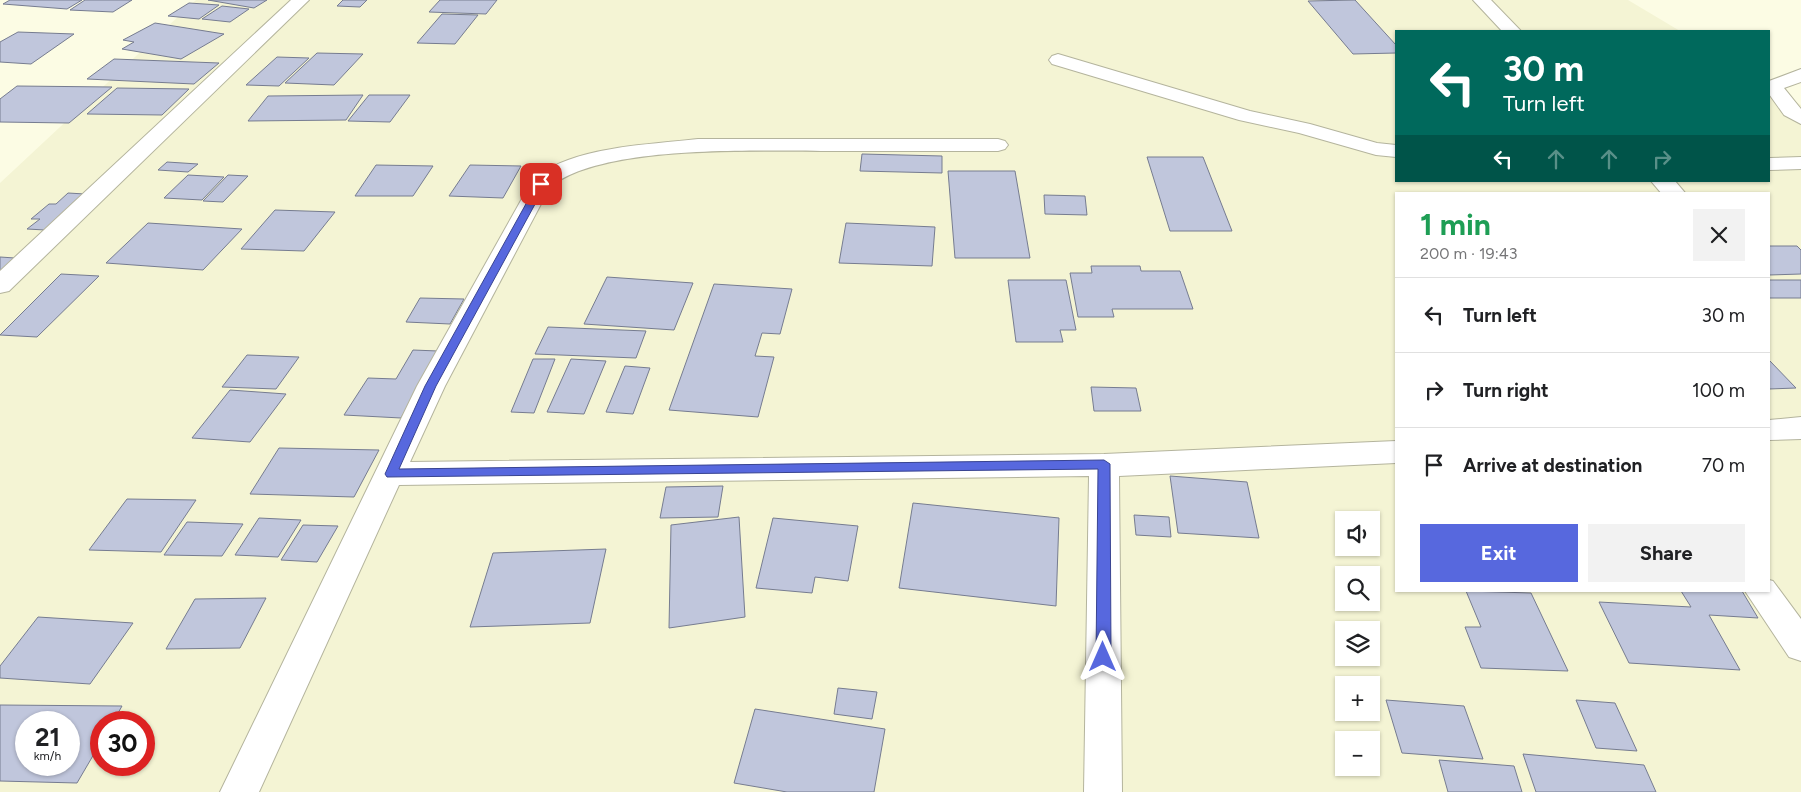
<!DOCTYPE html>
<meta charset="utf-8">
<style>
:root{--surface:#fff;--page:#f2f2f2;--text:#202124;--muted:#757577;--line:#e0e0e0;--accent:#5768de}
body{margin:0;font-family:Figtree,sans-serif;background:var(--page);color:var(--text);height:100vh;display:flex;flex-direction:column;font-size:19px;white-space:nowrap}
*{box-sizing:border-box;margin:0}
p{font-size:16px;color:var(--muted)}
.icon{flex:none;width:28px;height:28px;fill:none;stroke:currentColor;stroke-width:2;stroke-linecap:round;stroke-linejoin:round}
.map{position:relative;flex:1;overflow:hidden}
.details{position:absolute;left:1395px;top:192px;width:375px;height:400px;display:flex;flex-direction:column;background:var(--surface);border-radius:0px;box-shadow:0 1px 4px #0004}
.details>*{flex:none}
.banner{position:absolute;left:1395px;top:30px;width:375px;height:152px;border-radius:0px;box-shadow:0 1px 4px #0004;background:#00695c;color:#fff;overflow:hidden}
.fabs{position:absolute;left:1335px;top:511px;display:grid;gap:10px}
.fabs a{display:grid;place-items:center;width:45px;height:45px;border-radius:0px;background:var(--surface);box-shadow:0 1px 4px #0004;font-size:25px}
.speed{position:absolute;left:15px;top:711px;display:flex;gap:10px;font-size:25px;font-weight:700;text-align:center}
.speed>*{display:grid;place-content:center;width:65px;height:65px;border-radius:50%;background:var(--surface);box-shadow:0 1px 4px #0004;line-height:1}
.speed small{font-size:12px;font-weight:400}
.speed .limit{border:8px solid #d22;background:#fff;color:#111}
.pin{position:absolute;display:grid;place-items:center;width:42px;height:42px;color:#fff;margin:-21px;border-radius:10px;box-shadow:0 2px 8px #0006}
.me{position:absolute;width:55px;margin:-28px;rotate:0deg;stroke-linejoin:round;filter:drop-shadow(0 0 4px #0008)}
.turn{display:flex;align-items:center;gap:18px;height:105px;padding:0 25px;font-size:22px}
.turn .icon{width:65px;height:65px;stroke-width:2.5}
.turn b{display:block;font-size:35px;line-height:42px}
.lanes{display:flex;align-items:center;height:48px;padding:0 25px;background:#0003;justify-content:center;gap:25px;direction:ltr}
.lanes .off{opacity:.35}
.round{display:grid;place-items:center;flex:none;width:52px;height:52px;border-radius:0px;background:var(--page)}
.head{display:flex;align-items:center;justify-content:space-between;height:85px;padding:0 25px}
h1{font-size:30px;font-weight:700;line-height:38px;color:#1e9e55}
.button{display:flex;gap:10px;margin-top:auto;padding:10px 25px}
.button a{flex:1;height:58px;border-radius:0px;background:var(--accent);color:#fff;font-size:20px;font-weight:700;line-height:58px;text-align:center}
.button a+a{background:var(--page);color:var(--text)}
ul{padding:0;list-style:none}
li{display:flex;align-items:center;gap:15px;height:75px;padding:0 25px;border-top:1px solid var(--line)}
li div{flex:1}
li b{display:block;font-size:19px}
li em{font-style:normal}
.map>svg:first-child{display:block}
.built{fill:#f4f4d4;fill-rule:evenodd}
.building{fill:#c0c6dc;stroke:#767c90;fill-rule:evenodd}
.lines{fill:none;stroke-linecap:round;stroke-linejoin:round}
.service-casing{stroke:#b4b49d;stroke-width:2}
.minor-casing{stroke:#b4b49d;stroke-width:2}
.service{fill:#fff;fill-rule:evenodd}
.minor{fill:#fff;fill-rule:evenodd}
.route{fill:#5768de;stroke:#394490}
</style>
<div class="map">
<svg width="1801" height="792" viewBox="0 0 1801 792">
<rect width="100%" height="100%" fill="#fcfce4"/>
<!-- built -->
<path class="built" d="M196 0H1628L1680 31H1396V181H1769V86L1801 105V792H0V183ZM1396 194H1769V591H1396ZM1344 520H1371V548H1344ZM1344 575H1371V602H1344ZM1344 630H1371V658H1344ZM1344 685H1371V712H1344ZM26 722H69V765H26ZM101 722H144V765H101ZM1344 740H1371V768H1344Z"/>
<!-- building -->
<path class="building" d="M10 0H82L67 9 3 4Z
M85 0H132L113 12 70 10Z
M208 0H267L254 8Z
M343 0H367L360 7 337 6Z
M440 0H497L486 14 429 12Z
M1355 0 1396 45V53L1353 54 1308 1Z
M189 3 219 5 199 19 168 16Z
M222 6 249 9 230 22 202 19Z
M442 14 478 15 455 44 417 43Z
M155 23 224 34 181 59 122 49 134 42 123 40Z
M18 32 74 34 31 64 0 62V42Z
M317 53 363 54 334 85 285 83Z
M277 57 309 58 279 86 246 85Z
M114 59 219 63 194 84 87 79Z
M17 86 112 87 69 123 0 122V99Z
M117 88 189 89 162 115 87 114Z
M363 95 346 120 248 121 268 96Z
M369 95H410L390 122 348 121Z
M862 154 942 156V173L860 171Z
M1147 157H1203L1232 231H1170Z
M167 162 198 164 188 172 158 170Z
M376 165 433 166 413 196H355Z
M470 165 521 166 503 198 449 196Z
M948 171H1015L1030 258H955Z
M188 175 224 177 202 200 164 198Z
M228 175 248 176 223 202 203 201Z
M68 193 85 194 45 230 27 229 40 219H31L49 204H56Z
M1044 195 1085 196 1087 215 1045 214Z
M275 210 335 212 304 251 241 249Z
M148 223 242 229 203 270 106 263Z
M846 223 935 227 932 266 839 263Z
M1769 246H1797L1801 250V274L1769 275Z
M0 257 15 258 0 271Z
M1091 266H1140L1141 271H1180L1193 309H1112L1114 317H1078L1070 273H1092Z
M61 274 99 276 37 337 0 335Z
M607 277 693 283 674 330 584 324Z
M1008 280H1066L1076 330H1060L1063 342H1016Z
M1769 280H1801V298H1769Z
M714 284 792 289 780 334 762 333 755 356 774 357 758 417 669 410Z
M420 298 464 299 450 324 406 322Z
M548 327 646 331 636 358 535 354Z
M413 350 438 351 401 418 344 415 368 378 396 379Z
M247 355 299 357 276 389 222 387Z
M533 359H555L534 413 511 412Z
M571 359 606 361 584 414 547 412Z
M1769 360 1796 388 1769 389Z
M625 366 650 368 633 414 606 412Z
M1091 387 1136 388 1141 411H1094Z
M230 390 286 394 250 442 192 438Z
M279 448 379 450 354 497 250 494Z
M1170 476 1247 482 1259 538 1178 533Z
M723 486 718 517 660 518 666 487Z
M127 499 196 500 161 552 89 550Z
M913 503 1059 518 1056 606 899 588Z
M1134 515 1169 517 1171 537 1136 535Z
M739 517 745 617 669 628 671 525Z
M259 518 301 520 278 557 235 555Z
M773 518 858 526 848 581 815 577 812 593 756 588Z
M187 522 243 524 222 556 164 555Z
M303 525 338 526 317 562 281 560Z
M606 549 590 623 470 627 493 553Z
M1466 591 1531 593 1568 671 1481 668 1465 627H1481Z
M1681 591H1742L1758 618 1709 615 1740 670 1629 663 1599 602 1691 607Z
M266 598 240 648 166 649 195 599Z
M38 617 133 623 90 684 0 678V666Z
M838 688 877 692 872 719 834 714Z
M1386 700 1464 706 1483 759 1402 753Z
M1576 700 1615 703 1637 751 1596 748Z
M0 705 122 706 113 722H101V742L77 783 0 781ZM26 722H69V765H26Z
M755 709 885 729 874 792H787L734 783Z
M1523 754 1644 765 1656 792H1536Z
M1439 760 1514 766 1522 792H1448Z"/>
<g class="lines">
<defs>
<path id="service" d="M1473 0H1491L1521 31H1502Z
M1058 54 1250 111 1310 124 1377 143 1396 145V157L1376 155 1299 133 1239 120 1052 64 1049 60 1052 56Z
M1801 69V82L1784 88 1801 109V124L1784 115 1769 94V81Z
M1801 157V169L1769 170V158Z
M1651 181H1675L1686 194H1662Z"/>
<path id="minor" d="M291 0H309L9 291 0 293V271Z
M698 139H998L1005 141 1008 145 1005 149 998 151C941 151 884 151 828 151 760 151 602 144 550 187L445 386 410 462 1104 454 1396 441V463L1119 476 1122 792H1084L1089 476 399 485 259 792H220L417 386 533 179C574 146 647 145 698 139Z
M1801 417V439L1769 440V420Z
M1769 580 1773 581 1801 619V661L1789 657 1745 591H1769Z"/>
</defs>
<!-- service casing -->
<use href="#service" class="service-casing"/>
<!-- minor casing -->
<use href="#minor" class="minor-casing"/>
<!-- service -->
<use href="#service" class="service"/>
<!-- minor -->
<use href="#minor" class="minor"/>
</g>
<!-- route -->
<path class="route" d="M541 181 546 184 436 386 399 469 1104 460 1110 464 1111 657 1108 662 1103 664 1098 662 1096 657 1098 469 387 477 385 474 425 386 537 184Z"/>
</svg>
<div class="fabs">
<a><svg class="icon" aria-label="sound" viewBox="0 0 24 24"><path d="M4 9h4l5-4v14l-5-4H4zM17 9q2 3 0 6"/></svg></a>
<a><svg class="icon" aria-label="search" viewBox="0 0 24 24"><circle cx="10" cy="10" r="6"/><path d="M15 15l6 6"/></svg></a>
<a><svg class="icon" aria-label="layers" viewBox="0 0 24 24"><path d="M12 4l9 5-9 5-9-5zM3 14l9 5 9-5"/></svg></a>
<a>+</a>
<a>−</a>
</div>
<div class="speed"><div>21<small>km/h</small></div><div class="limit">30</div></div>
<div class="pin" style="left:541px;top:184px;background:#d93025"><svg class="icon" aria-label="arrive" viewBox="0 0 24 24"><path d="M6 21V4h12l-3 4 3 4H6"/></svg></div>
<svg class="me" style="left:1103px;top:657px" viewBox="-20 -20 40 40"><path d="M0-17L14 15 0 8-14 15z" fill="#5768de" stroke="#fff" stroke-width="4"/></svg>
<div class="banner">
<div class="turn"><svg class="icon" aria-label="left" viewBox="0 0 24 24"><path d="M17 20v-9H6M10 6l-5 5 5 5"/></svg><div><b>30 m</b>Turn left</div></div>
<div class="lanes"><svg class="icon" aria-label="left" viewBox="0 0 24 24"><path d="M17 20v-9H6M10 6l-5 5 5 5"/></svg><svg class="icon off" aria-label="ahead" viewBox="0 0 24 24"><path d="M12 20V5M6 11l6-6 6 6"/></svg><svg class="icon off" aria-label="ahead" viewBox="0 0 24 24"><path d="M12 20V5M6 11l6-6 6 6"/></svg><svg class="icon off" aria-label="right" viewBox="0 0 24 24"><path d="M7 20v-9h11M14 6l5 5-5 5"/></svg></div>
</div>
<section class="details">
<div class="head"><div><h1>1 min</h1><p>200 m · 19:43</p></div><a class="round"><svg class="icon" aria-label="close" viewBox="0 0 24 24"><path d="M6 6l12 12M18 6L6 18"/></svg></a></div>
<ul>
<li><svg class="icon" aria-label="left" viewBox="0 0 24 24"><path d="M17 20v-9H6M10 6l-5 5 5 5"/></svg><div><b>Turn left</b></div><em>30 m</em></li>
<li><svg class="icon" aria-label="right" viewBox="0 0 24 24"><path d="M7 20v-9h11M14 6l5 5-5 5"/></svg><div><b>Turn right</b></div><em>100 m</em></li>
<li><svg class="icon" aria-label="arrive" viewBox="0 0 24 24"><path d="M6 21V4h12l-3 4 3 4H6"/></svg><div><b>Arrive at destination</b></div><em>70 m</em></li>
</ul>
<div class="button"><a>Exit</a><a>Share</a></div>
</section>
</div>
